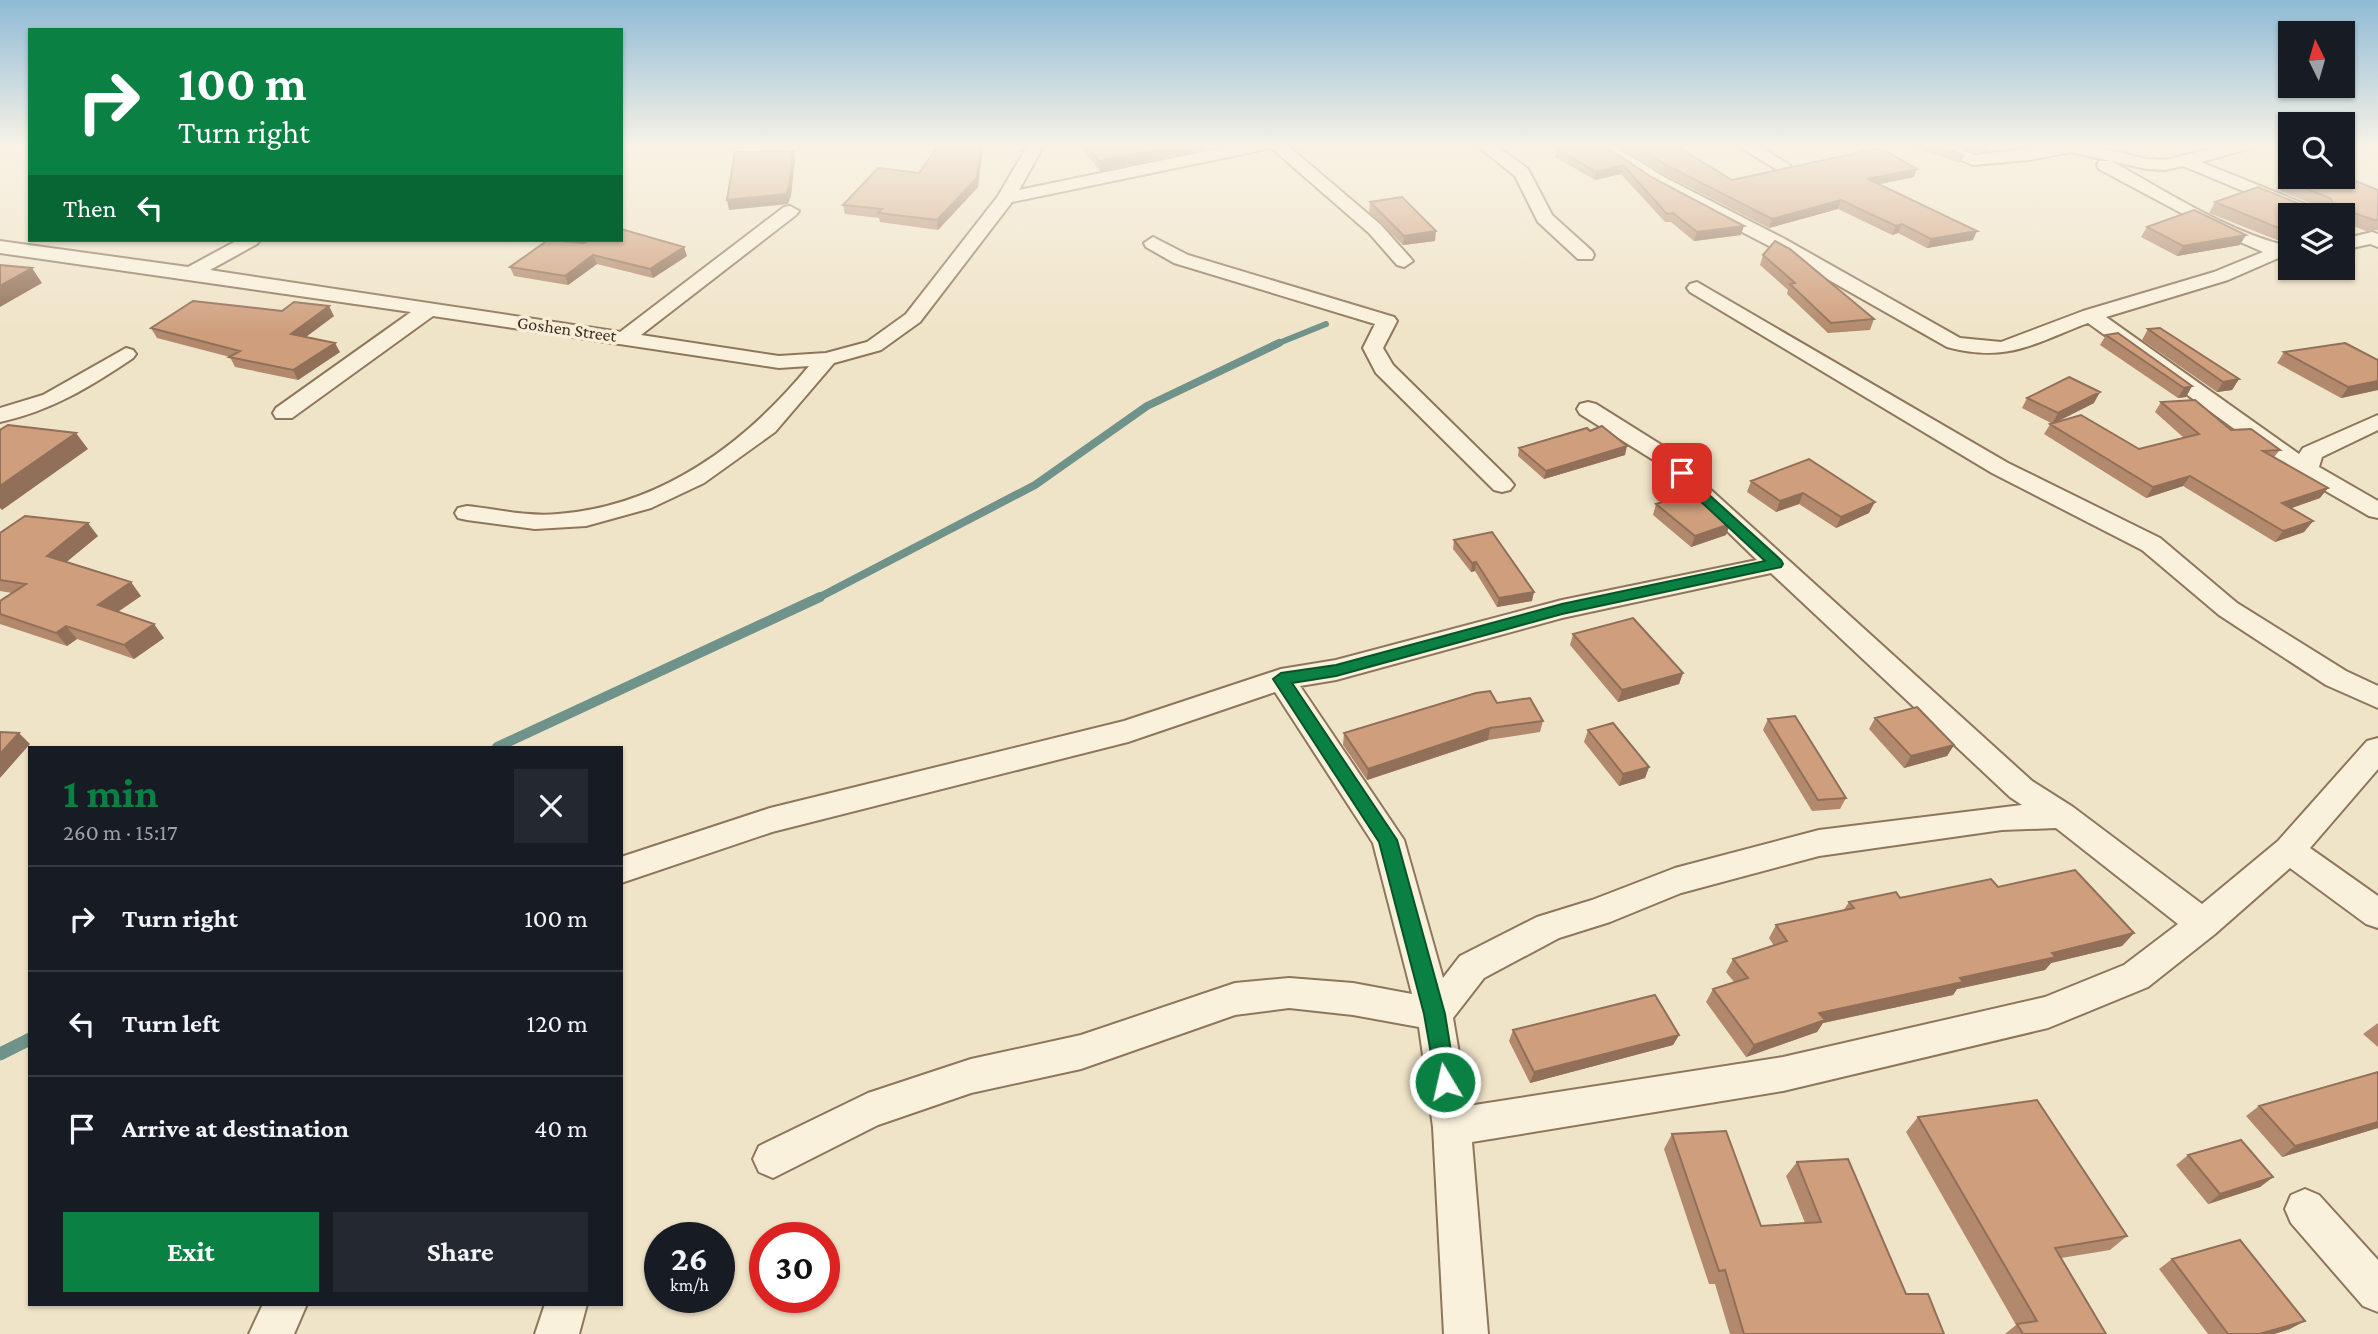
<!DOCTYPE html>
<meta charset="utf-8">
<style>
:root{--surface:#171b24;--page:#242831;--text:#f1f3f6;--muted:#9ea1a6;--line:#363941;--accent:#0b8043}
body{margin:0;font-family:"Crimson Pro",serif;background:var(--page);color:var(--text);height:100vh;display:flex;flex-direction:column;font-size:26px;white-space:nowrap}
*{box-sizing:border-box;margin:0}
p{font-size:23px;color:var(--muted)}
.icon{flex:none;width:38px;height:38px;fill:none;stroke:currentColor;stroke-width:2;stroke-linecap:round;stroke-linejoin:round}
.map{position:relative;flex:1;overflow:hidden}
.panel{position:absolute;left:28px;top:746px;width:595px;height:560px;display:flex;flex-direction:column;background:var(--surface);border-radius:0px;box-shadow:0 2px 5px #0004}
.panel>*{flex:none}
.hud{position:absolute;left:28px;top:28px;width:595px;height:214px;border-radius:0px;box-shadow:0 2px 5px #0004;background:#0b8043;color:#fff;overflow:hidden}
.needle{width:46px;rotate:355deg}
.controls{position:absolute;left:2278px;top:21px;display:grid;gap:14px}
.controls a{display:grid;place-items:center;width:77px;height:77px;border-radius:0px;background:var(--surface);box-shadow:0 2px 5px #0004;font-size:35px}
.speed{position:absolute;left:644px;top:1222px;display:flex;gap:14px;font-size:35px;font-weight:700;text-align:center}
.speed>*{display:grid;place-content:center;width:91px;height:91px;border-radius:50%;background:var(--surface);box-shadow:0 2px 5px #0004;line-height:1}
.speed small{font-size:18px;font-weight:400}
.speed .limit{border:10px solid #d22;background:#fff;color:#111}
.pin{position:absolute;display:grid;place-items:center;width:60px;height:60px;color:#fff;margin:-30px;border-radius:14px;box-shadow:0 4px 10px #0006}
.me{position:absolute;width:77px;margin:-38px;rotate:351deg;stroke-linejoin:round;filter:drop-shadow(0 0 5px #0008)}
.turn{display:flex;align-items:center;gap:24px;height:147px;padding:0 35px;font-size:32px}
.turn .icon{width:91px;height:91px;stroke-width:2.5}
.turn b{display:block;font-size:49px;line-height:60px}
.then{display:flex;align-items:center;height:66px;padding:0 35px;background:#0003;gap:14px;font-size:26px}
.round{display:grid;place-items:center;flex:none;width:74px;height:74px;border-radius:0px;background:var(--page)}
.headline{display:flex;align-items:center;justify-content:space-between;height:119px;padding:0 35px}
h1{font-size:42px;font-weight:700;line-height:52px;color:var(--accent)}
.cta{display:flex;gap:14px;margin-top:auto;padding:14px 35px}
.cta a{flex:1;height:80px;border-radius:0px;background:var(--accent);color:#fff;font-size:28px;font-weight:700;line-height:80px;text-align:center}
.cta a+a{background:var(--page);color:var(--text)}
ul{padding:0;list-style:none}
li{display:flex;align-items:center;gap:21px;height:105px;padding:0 35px;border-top:2px solid var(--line)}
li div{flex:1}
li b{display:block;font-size:26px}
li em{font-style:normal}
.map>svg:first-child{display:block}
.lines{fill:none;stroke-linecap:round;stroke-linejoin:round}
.stream-far3{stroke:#6f938a;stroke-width:6}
.stream-far2{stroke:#6f938a;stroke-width:8}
.stream-far1{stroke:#6f938a;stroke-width:10}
.stream{stroke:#6f938a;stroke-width:13}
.street-casing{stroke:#8d765c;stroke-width:4}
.street{fill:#faf1dc;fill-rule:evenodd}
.wall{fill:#b2896c}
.shaded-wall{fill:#916f58}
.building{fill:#cf9f7d;stroke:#916f58;stroke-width:2}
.route{fill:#0b8043;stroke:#07532c;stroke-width:2}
.labels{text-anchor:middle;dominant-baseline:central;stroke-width:7;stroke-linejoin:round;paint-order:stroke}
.far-street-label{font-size:18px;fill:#3d2e20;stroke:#f7eed8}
</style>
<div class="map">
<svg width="2378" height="1334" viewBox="0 0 2378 1334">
<rect width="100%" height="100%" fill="#f0e4c8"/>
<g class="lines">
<!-- stream-far3 -->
<path class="stream-far3" d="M1274 345 1326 324"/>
<!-- stream-far2 -->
<path class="stream-far2" d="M816 599 1035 485 1147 406 1279 343"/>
<!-- stream-far1 -->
<path class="stream-far1" d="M497 747 820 597"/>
<!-- stream -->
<path class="stream" d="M0 1054 30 1039"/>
<defs>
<path id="street" d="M1028 145H1044L1019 190 1236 145H1287L1381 225 1413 261 1404 267 1397 265 1369 233 1269 146 1262 150 1012 202 920 322 881 350 834 363 775 432 704 483 651 508 586 526 535 529 467 520 458 518 455 513 458 508 467 506C497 509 527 517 558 514 661 506 745 444 809 366L779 368 433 316 292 418H276L273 413 276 408 411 312 0 253V241L188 267 238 240H260L257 244 210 270 620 332 784 207 790 206 799 211 796 215 641 335 779 356 826 353 867 342 906 314 998 196Z
M1476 145H1495L1528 169 1552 215 1592 251 1594 255 1592 259H1578L1538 222 1515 176Z
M1593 145H1613L1664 177 1783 238 1960 338 2001 342 2083 311 2214 272 2263 252 2213 230 2099 169 2097 165 2099 161H2111C2168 192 2227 232 2291 247V257L2283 256 2228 280 2106 317 2299 454 2303 448 2378 415V430L2322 457 2319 467 2378 501V518L2369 516 2298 475 2088 323C2032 344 2008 363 1947 347L1769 246 1652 185Z
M1736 145H1757L1790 165 1788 169H1776Z
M1927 145H1951L1975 155 2054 145H2086L2147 159 2165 160 2225 145H2253L2251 148 2201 162 2322 211 2325 215H2301L2183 166 2165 170 2147 169 2071 152 2029 160 1973 165Z
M2372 232 2378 234V247L2370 244 2343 250V239Z
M1153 237 1188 255 1394 317 1397 321 1383 348 1393 365 1510 480 1514 485 1510 490 1502 492 1494 490 1376 373 1363 348 1375 324 1174 263 1146 247 1144 243Z
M1697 282 2008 463 2160 538 2237 603 2346 671 2378 686V708L2326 685 2219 615 2142 550 1992 473 1690 292 1687 288 1690 284Z
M126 348 133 350 136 354 133 358C90 387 51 411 0 422V408L43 395Z
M1588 402 1596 404 1671 451 1711 490 2032 781 2073 807 2202 904 2278 841 2367 741 2378 738V769L2310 848 2378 896V928L2366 924 2290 868 2215 934 2148 987 2048 1028 1783 1091 1472 1142 1488 1334H1444L1433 1127 1419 1027 1353 1015 1289 1008 1235 1015 1081 1069 971 1093 878 1125 773 1178 759 1172 753 1159 759 1146 868 1093 971 1059 1081 1035 1235 983 1289 978 1353 983 1412 994 1373 843 1275 692 1128 742 772 832 621 883V857L770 808 1124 721 1281 669 1336 660 1562 600 1757 560 1655 461 1580 414 1577 409 1580 404ZM1771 573 2010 797 2022 805 1819 830 1675 868 1592 900 1537 917 1460 956 1443 978 1404 840 1300 686 1336 680 1562 618ZM2056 828 2178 924 2124 965 2045 997 1783 1057 1468 1106 1453 1018 1484 978 1559 938 1610 922 1681 893 1819 856 2002 830Z
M2305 1189 2319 1195 2378 1260V1312L2363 1306 2291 1223 2285 1209 2291 1195Z
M263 1304H307L294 1334H249Z
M545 1304H587L579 1334H535Z"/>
</defs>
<!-- street casing -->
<use href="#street" class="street-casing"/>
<!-- street -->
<use href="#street" class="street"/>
</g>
<!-- wall -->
<path class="wall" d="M939 145H983L978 187 938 230 880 222 879 218 845 214 843 205 919 173Z
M1081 145H1205V149L1100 171 1082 148Z
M1603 145 1653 178 1741 235 1694 241 1671 222H1665L1621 174 1595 180 1555 157 1557 149Z
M1619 145H1694L1680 148 1732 180 1914 177 1880 184 1973 240 1927 248 1898 233 1892 235 1838 209 1769 228 1665 175Z
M1909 145H1941L1964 156 1960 163Z
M1958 145H1989L1987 151 1975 152Z
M2282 179 2378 190V230L2366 231 2343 222V215L2291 236 2277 240 2209 213 2215 202 2319 207 2276 189Z
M1370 202 1435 241 1403 245 1369 212Z
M2147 227 2240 245 2177 256 2141 237Z
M548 240 687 256 653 278 597 264 568 285 514 276 510 267Z
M1763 255 1874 319 1870 330 1828 333 1787 294 1788 290 1760 265Z
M334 316 306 337 340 352 298 380 235 367 230 357 157 338 151 328Z
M2148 329 2239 379 2232 390 2217 392 2142 340Z
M2106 335 2192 386 2186 397 2178 398 2100 345Z
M2284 352 2378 360V390L2341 398 2277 363Z
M2027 398 2094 403 2057 422 2139 449 2184 438 2155 412 2161 402 2280 450 2274 457 2320 498 2291 508 2313 521 2304 532 2275 542 2183 486 2146 498 2044 434 2051 423 2022 408Z
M1590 431 1625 455 1544 479 1518 456 1519 448Z
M1809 459 1869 513 1836 528 1799 504 1776 512 1747 492 1751 481Z
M1656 504 1730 524 1726 535 1691 547 1653 515Z
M0 533 98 536 66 562 141 596 118 612 164 638 134 659 77 639 67 646 0 624V601L12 593 0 591Z
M1454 540 1532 601 1497 607 1475 571 1471 572 1453 549Z
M1573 634 1683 673 1679 684 1618 702 1570 645Z
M1497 703 1543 721 1540 732 1488 740 1367 780 1343 745 1344 733Z
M1875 718 1954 745 1947 756 1904 768 1869 729Z
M1768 719 1846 798 1840 809 1812 811 1763 730Z
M1588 730 1649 767 1645 778 1619 786 1584 742Z
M1998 887 2134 933 2122 946 2051 963 2045 970 1957 989 1953 995 1823 1023 1817 1032 1746 1057 1706 1002 1713 989 1734 982 1726 972 1733 959 1774 946 1769 938 1776 925 1843 911 1849 902Z
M2378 1023V1047L2363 1034Z
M1513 1030 1679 1035 1673 1045 1530 1083 1509 1041Z
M2378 1072V1128L2282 1157 2246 1116 2259 1106Z
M1918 1117 2127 1236 2110 1250 2061 1258 2106 1334H2005L2016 1325 1906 1132Z
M1672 1134 1761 1226 1805 1223 1786 1176 1797 1162 1906 1294 1944 1334H1730L1715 1284H1709L1664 1149Z
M2188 1155 2273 1177 2260 1187 2208 1204 2176 1165Z
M2172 1259 2290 1329 2274 1334H2208L2159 1269Z"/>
<!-- shaded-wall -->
<path class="shaded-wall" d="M981 145H983L978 187 938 230 937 220Z
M1177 145H1205V149L1100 171 1099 161Z
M1669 145H1694L1667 150Z
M1978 145H1989L1987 151 1975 152Z
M793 151 795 160 791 196 788 204 729 210 727 200Z
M1623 165 1621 174 1595 180 1596 172Z
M1917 169 1914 177 1865 187 1868 179Z
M1841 200 1838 209 1769 228 1772 219Z
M2348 211 2343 218V215H2332Z
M1902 224 1898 233 1892 235 1896 226Z
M1744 226 1741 235 1694 241 1697 232Z
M2291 227V236L2277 240 2283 230Z
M1436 231 1435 241 1403 245 1404 236Z
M1977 231 1973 240 1927 248 1931 239Z
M2246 235 2240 245 2177 256 2183 246Z
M684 247 687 256 653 278 650 269Z
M593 255 597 264 568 285 565 276Z
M32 268 42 283 0 307V286Z
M329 306 334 316 296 344 291 334Z
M335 343 340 352 298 380 293 370Z
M2239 379 2232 390 2217 392 2223 382Z
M2378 381V390L2341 398 2348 387Z
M2192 386 2186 397 2178 398 2184 388Z
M2100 392 2094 403 2052 424 2058 413Z
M76 433 88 449 2 510 0 508V486Z
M1627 446 1625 455 1544 479 1546 471Z
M2190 476 2183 486 2146 498 2153 487Z
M2328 488 2320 498 2275 514 2282 503Z
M1803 493 1799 504 1776 512 1780 501Z
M1875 502 1869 513 1836 528 1841 517Z
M2313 521 2304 532 2275 542 2283 531Z
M88 523 98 536 58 569 47 556Z
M1730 524 1726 535 1691 547 1695 536Z
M1476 562 1475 571 1471 572 1472 563Z
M131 582 141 596 108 618 98 605Z
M1534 592 1532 601 1497 607 1499 598Z
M154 624 164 638 134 659 124 645Z
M66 626 77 639 67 646 56 633Z
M1683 673 1679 684 1618 702 1622 690Z
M1490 728 1488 740 1367 780 1368 769Z
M19 733 30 744 0 778V754Z
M1954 745 1947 756 1904 768 1911 756Z
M1649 767 1645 778 1619 786 1623 774Z
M2134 933 2122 946 2051 963 2045 970 1957 989 1953 995 1823 1023 1817 1032 1746 1057 1754 1045 1819 1013 1960 978 2052 953Z
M1679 1035 1673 1045 1530 1083 1534 1072Z
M2378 1122V1128L2282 1157 2295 1146Z
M2273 1177 2260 1187 2208 1204 2220 1194Z
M2305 1321 2290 1329 2274 1334H2259Z"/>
<!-- building -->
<path class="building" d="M939 145H981L977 178 937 220 878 213 882 209 843 205 878 168 919 173Z
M1086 145H1177L1099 161Z
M1572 145H1603L1653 178 1744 226 1697 232 1673 213 1667 214 1623 165 1596 172 1557 149Z
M1634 145H1675L1732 180 1880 148 1917 169 1868 179 1977 231 1931 239 1902 224 1896 226 1841 200 1772 219 1668 166Z
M1934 145H1941L1964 156Z
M793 151 789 187 786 194 727 200 735 152Z
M2343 176 2378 190V220H2374L2348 211 2332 215H2291V227L2283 230 2215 202 2258 187 2307 207H2332L2334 205 2330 198 2282 179 2293 177Z
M1402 197 1436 231 1404 236 1370 202Z
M2194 210 2246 235 2183 246 2147 227Z
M621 229 684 247 650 269 593 255 565 276 510 267 548 240 584 243 590 240H621Z
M1775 241 1790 249 1874 319 1831 323 1790 284 1795 283 1763 255Z
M0 265 32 268 0 286Z
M193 301 282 311 294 302 329 306 291 334 335 343 293 370 229 357 240 351 151 328Z
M2160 328 2239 379 2223 382 2148 329Z
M2118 333 2192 386 2184 388 2106 335Z
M2345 343 2378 360V381L2348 387 2284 352Z
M2069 377 2100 392 2058 413 2027 398Z
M2195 400 2231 430 2251 429 2280 450 2263 451 2328 488 2282 503 2313 521 2283 531 2190 476 2153 487 2050 424 2081 415 2139 449 2199 434 2161 402Z
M8 425 76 433 0 486V430Z
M1602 426 1627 446 1546 471 1519 448 1587 428 1590 431Z
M1809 459 1875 502 1841 517 1803 493 1780 501 1751 481Z
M1691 493 1730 524 1695 536 1656 504Z
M25 516 88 523 47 556 131 582 98 605 154 624 124 645 66 626 56 633 0 614V601L26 584 0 580V533Z
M1492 532 1534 592 1499 598 1476 562 1472 563 1454 540Z
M1633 618 1683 673 1622 690 1573 634Z
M1490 691 1497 703 1530 698 1543 721 1490 728 1368 769 1344 733 1476 693Z
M1917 707 1954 745 1911 756 1875 718Z
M1795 716 1846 798 1818 800 1768 719Z
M1613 723 1649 767 1623 774 1588 730Z
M0 732 19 733 0 754Z
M2075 870 2134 933 2052 953 2056 957 1960 978 1963 982 1819 1013 1825 1020 1754 1045 1713 989 1748 978 1733 959 1787 941 1776 925 1854 908 1849 902 1896 892 1900 898 1991 879 1998 887Z
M1655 995 1679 1035 1534 1072 1513 1030Z
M2378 1072V1122L2295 1146 2259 1106Z
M2037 1100 2127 1236 2055 1248 2106 1334H2023L2017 1324 2037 1321 1918 1117Z
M1726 1131 1761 1226 1821 1222 1797 1162 1848 1159 1906 1294H1928L1944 1334H1744L1725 1270 1719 1271 1672 1134Z
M2241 1140 2273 1177 2220 1194 2188 1155Z
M2240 1240 2305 1321 2259 1334H2228L2172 1259Z"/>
<!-- sky -->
<linearGradient id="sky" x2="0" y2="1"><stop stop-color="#8fbad6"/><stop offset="0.44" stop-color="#f8f3e6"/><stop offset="1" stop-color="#f8f3e6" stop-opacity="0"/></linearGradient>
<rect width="2378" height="332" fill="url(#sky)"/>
<!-- route -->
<path class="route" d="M1682 469 1687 470 1706 492 1781 560 1783 564 1781 567 1562 614 1336 676 1292 683 1397 840 1445 1014 1456 1082 1452 1088 1445 1091 1437 1088 1424 1014 1379 842 1273 679 1281 673 1336 665 1562 604 1765 561 1697 498 1676 473Z"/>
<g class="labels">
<!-- far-street labels -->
<g class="far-street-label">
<text transform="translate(567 329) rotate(8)">Goshen Street</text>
</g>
</g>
</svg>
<div class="controls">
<a><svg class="needle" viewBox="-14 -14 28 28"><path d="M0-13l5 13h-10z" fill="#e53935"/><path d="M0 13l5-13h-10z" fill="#9ea1a6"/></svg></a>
<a><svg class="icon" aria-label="search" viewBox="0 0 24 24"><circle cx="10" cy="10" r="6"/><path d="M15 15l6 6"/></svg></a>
<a><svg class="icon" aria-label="layers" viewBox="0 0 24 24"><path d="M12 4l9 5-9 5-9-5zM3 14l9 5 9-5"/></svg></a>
</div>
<div class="speed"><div>26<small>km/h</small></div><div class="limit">30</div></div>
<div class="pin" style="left:1682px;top:473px;background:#d93025"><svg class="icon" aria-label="arrive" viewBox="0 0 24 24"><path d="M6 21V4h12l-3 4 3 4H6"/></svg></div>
<svg class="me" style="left:1445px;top:1082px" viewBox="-20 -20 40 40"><circle r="17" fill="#0b8043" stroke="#fff" stroke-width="3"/><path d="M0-11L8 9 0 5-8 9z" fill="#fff"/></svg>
<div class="hud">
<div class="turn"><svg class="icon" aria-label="right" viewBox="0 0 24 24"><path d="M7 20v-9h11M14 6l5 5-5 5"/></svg><div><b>100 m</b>Turn right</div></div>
<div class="then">Then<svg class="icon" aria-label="left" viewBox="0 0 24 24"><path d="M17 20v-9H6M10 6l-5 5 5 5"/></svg></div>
</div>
<section class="panel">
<div class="headline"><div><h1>1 min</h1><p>260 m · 15:17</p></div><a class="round"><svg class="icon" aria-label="close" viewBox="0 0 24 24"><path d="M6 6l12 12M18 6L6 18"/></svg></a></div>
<ul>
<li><svg class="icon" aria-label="right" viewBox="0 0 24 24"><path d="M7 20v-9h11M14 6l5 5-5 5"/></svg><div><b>Turn right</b></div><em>100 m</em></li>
<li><svg class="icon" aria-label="left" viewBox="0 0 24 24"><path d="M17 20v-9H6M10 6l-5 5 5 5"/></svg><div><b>Turn left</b></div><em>120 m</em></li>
<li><svg class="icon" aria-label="arrive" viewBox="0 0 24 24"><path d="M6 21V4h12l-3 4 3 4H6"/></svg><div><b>Arrive at destination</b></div><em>40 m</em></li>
</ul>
<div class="cta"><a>Exit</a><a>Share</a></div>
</section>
</div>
